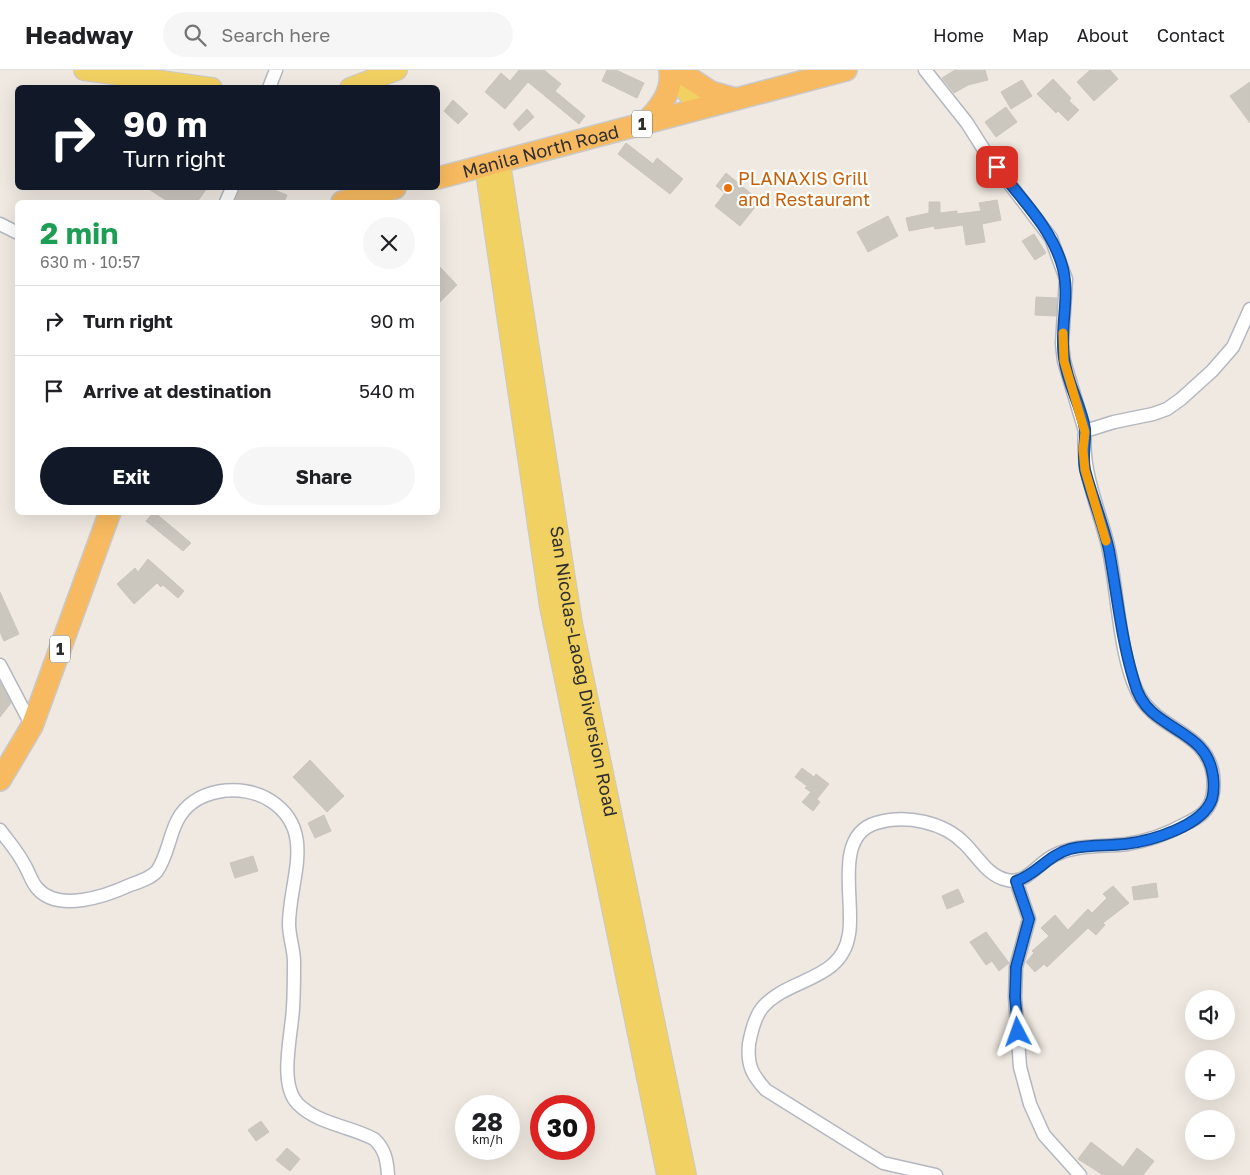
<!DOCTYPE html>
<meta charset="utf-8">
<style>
:root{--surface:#fff;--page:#f6f6f6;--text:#202124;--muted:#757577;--line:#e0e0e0;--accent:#111827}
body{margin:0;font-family:"Golos Text",sans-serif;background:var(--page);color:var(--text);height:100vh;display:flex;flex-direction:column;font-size:19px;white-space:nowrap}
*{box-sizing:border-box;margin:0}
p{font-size:16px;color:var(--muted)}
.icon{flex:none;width:28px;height:28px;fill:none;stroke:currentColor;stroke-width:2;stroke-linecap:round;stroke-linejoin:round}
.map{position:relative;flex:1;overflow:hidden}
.details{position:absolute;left:15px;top:130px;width:425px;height:315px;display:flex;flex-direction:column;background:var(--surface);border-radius:8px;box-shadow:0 5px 20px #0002}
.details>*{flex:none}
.hud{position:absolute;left:15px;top:15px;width:425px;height:105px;border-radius:8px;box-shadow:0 5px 20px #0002;background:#111827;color:#fff;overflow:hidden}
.fabs{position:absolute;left:1185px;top:920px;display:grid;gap:10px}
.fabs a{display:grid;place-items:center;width:50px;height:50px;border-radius:50%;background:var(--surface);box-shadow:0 5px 20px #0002;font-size:25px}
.speed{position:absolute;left:455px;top:1025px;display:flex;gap:10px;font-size:25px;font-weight:700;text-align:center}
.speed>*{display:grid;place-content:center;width:65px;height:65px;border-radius:50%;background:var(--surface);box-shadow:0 5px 20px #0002;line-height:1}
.speed small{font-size:12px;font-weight:400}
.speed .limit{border:8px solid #d22;background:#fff;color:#111}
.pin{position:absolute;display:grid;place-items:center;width:42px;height:42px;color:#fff;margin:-21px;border-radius:10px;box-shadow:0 2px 8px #0006}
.me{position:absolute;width:55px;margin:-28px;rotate:356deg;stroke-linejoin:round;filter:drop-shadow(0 0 4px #0008)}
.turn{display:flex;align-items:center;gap:18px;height:105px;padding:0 25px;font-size:22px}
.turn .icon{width:65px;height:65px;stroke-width:2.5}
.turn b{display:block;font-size:35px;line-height:42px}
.round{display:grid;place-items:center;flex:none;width:52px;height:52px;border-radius:26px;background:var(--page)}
.headline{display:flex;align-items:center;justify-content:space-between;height:85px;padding:0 25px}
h1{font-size:30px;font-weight:700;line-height:38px;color:#1e9e55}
.action{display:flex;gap:10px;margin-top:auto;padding:10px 25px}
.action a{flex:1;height:58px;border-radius:30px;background:var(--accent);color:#fff;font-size:20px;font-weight:700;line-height:58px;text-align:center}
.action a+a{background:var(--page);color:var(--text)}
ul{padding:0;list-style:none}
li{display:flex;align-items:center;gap:15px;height:70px;padding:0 25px;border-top:1px solid var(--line)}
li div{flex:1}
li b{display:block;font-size:19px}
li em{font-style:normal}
header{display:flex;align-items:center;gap:30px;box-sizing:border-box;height:70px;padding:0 25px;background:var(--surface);border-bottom:1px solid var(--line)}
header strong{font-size:24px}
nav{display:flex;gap:28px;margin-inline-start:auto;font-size:18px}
.search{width:350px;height:45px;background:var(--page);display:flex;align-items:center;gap:12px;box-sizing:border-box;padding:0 18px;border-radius:28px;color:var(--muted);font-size:19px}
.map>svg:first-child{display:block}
.building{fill:#cbc7bf;stroke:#cbc5ba}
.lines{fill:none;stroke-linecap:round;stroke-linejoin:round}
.minor-casing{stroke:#b4b7c1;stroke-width:15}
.primary-casing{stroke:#c9c9c9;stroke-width:22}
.trunk-casing{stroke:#c9c9c9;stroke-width:24}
.minor{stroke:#fff;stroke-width:12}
.primary{stroke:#f2d163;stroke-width:20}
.trunk{stroke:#f8ba60;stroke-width:21}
.route-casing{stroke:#114b97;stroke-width:12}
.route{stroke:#1a73e8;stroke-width:9}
.slow{stroke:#f59e0b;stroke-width:9}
.food-dot{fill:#e8710a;stroke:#fff;stroke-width:2}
.labels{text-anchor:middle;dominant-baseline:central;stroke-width:4.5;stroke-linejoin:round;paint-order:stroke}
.shield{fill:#fff;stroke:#6d6d6d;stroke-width:1}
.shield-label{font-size:16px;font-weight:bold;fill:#2e2e2e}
.street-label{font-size:18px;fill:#2e2e2e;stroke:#fff}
.food-label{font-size:18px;fill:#c56008;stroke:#fff;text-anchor:start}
</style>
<header>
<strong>Headway</strong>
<div class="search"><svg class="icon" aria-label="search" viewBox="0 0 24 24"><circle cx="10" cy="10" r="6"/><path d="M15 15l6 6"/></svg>Search here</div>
<nav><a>Home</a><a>Map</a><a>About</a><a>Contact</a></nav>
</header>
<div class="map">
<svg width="1250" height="1105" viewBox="0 0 1250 1105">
<rect width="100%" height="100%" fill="#efe9e1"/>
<!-- building -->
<path class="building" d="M519 0H544L561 14 555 21 585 46 579 54 528 12 505 39 485 22 501 3 510 11Z
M607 0H616L644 13 637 28 602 11Z
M955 0H985L988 10 968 15 954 23 942 8Z
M1090 0H1110L1118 9 1094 31 1077 12Z
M1053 9 1071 28 1069 31 1079 40 1068 51 1058 41 1056 43 1037 24Z
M1022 10 1032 26 1011 39 1001 22Z
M1250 12V53L1230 26Z
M453 30 468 44 458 54 444 41Z
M1006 37 1017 52 996 67 985 52Z
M527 39 534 47 519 61 513 54Z
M626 73 653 94 657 88 683 109 670 124 618 84Z
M726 103 760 131 740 156 715 136 725 123 716 116Z
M147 118H207L197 132H169Z
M240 118H269L287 125 284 132H235Z
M997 130 1001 150 982 154 985 172 966 175 963 155 935 159 934 156 909 161 906 148 929 143V132H940V143L957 141V144L981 141 979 133Z
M888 146 898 166 868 182 857 162Z
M1034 164 1046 183 1035 190 1022 171Z
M438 195 457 215 438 234Z
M1036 227 1057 228 1056 246 1035 245Z
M154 442 191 473 183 481 146 451Z
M148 489 184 521 178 528 163 515 161 517 157 513 134 534 117 514 135 498 138 502Z
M0 522 19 564 4 571 0 562Z
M0 612 11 633 0 647Z
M310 690 344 726 327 742 293 707Z
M802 698 814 707 816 704 829 714 817 729 820 732 813 741 802 732 811 722 805 718 807 716 795 707Z
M324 745 331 761 315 768 308 753Z
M253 786 258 801 235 808 230 793Z
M1156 813 1158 827 1134 830 1132 817Z
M1113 816 1129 833 1103 853 1105 855 1096 865 1088 858 1047 897 1044 894 1035 902 1026 892 1034 883 1032 881 1049 866 1041 858 1055 845 1068 860 1088 839 1092 843 1107 828 1103 824Z
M958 819 964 832 947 839 942 826Z
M986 862 1009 893 999 901 992 891 986 895 970 872Z
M261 1051 269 1062 256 1071 248 1060Z
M1091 1072 1123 1097 1137 1078 1154 1091 1143 1105H1103L1078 1089Z
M287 1078 300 1089 290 1101 276 1090Z"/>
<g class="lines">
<defs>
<path id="minor" d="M925 0 967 53 986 83 1051 168 1066 209 1062 274 1064 291 1085 361
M269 18 276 0
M226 132 232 118
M0 154 18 163
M0 595 32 656
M0 760C8 771 18 782 24 794 29 802 31 811 37 818 58 843 106 826 130 815 139 812 151 808 157 801 167 787 169 767 177 751 193 718 242 712 271 731 317 761 289 811 289 854 289 867 294 879 294 892 294 907 294 923 293 938 292 963 278 1014 298 1034 318 1054 350 1056 374 1069 385 1079 387 1090 388 1105
M1016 811 1029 849 1016 897 1015 927 1020 997 1030 1034 1044 1065 1080 1105
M936 1105 883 1093 766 1020C752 1005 747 995 749 974 751 963 755 947 762 938 788 907 842 912 849 864 855 831 833 766 876 753 906 744 944 752 965 774 978 787 988 806 1007 810 1027 815 1038 792 1055 785 1077 774 1103 777 1127 774 1147 771 1167 764 1185 754 1198 748 1208 742 1212 728 1214 720 1214 713 1213 705 1207 663 1163 661 1142 630 1119 595 1118 519 1108 476 1099 438 1081 402 1085 361L1114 352 1153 344 1167 339 1181 329 1212 301 1233 277 1250 239"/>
<g id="primary">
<path d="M84 0 212 18"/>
<path d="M673 0 698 39"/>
<path d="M350 18 397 0"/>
<path id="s1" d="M500 93 572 553 686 1105"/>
<path d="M485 96 550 537 667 1105"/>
</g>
<g id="trunk">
<path d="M677 0 711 22 736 29"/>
<path d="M644 54C659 39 673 23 670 0"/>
<path id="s2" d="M438 108 846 0"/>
<path d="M342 132 395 118"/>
<path d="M0 710 32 656 110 442"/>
</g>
</defs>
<!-- minor casing -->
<use href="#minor" class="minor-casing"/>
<!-- primary casing -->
<use href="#primary" class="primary-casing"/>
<!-- trunk casing -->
<use href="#trunk" class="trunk-casing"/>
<!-- minor -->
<use href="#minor" class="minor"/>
<!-- primary -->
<use href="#primary" class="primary"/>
<!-- trunk -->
<use href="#trunk" class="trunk"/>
</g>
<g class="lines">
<defs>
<path id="route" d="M997 97C1020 128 1049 155 1061 192 1072 224 1059 256 1064 288 1067 313 1081 335 1085 359 1086 373 1082 386 1085 400 1092 427 1103 453 1109 480 1117 524 1121 568 1134 611 1137 623 1143 634 1152 642 1177 664 1208 669 1213 706 1214 714 1214 722 1212 729 1203 756 1151 771 1125 774 1108 776 1088 774 1070 779 1048 785 1036 805 1016 811L1029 849 1016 897 1015 927 1018 962"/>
</defs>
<!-- route casing -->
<use href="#route" class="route-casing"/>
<!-- route -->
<use href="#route" class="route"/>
<!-- slow -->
<path class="slow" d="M1063 263 1064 291 1085 362 1083 380 1085 400 1106 471"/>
</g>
<!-- markers -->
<circle class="food-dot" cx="728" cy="118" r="5"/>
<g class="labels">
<!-- shield labels -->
<g class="shield">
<rect x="632" y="40.5" width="20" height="27" rx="4"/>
<rect x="50" y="565.5" width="20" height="27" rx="4"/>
</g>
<g class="shield-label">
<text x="642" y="54">1</text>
<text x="60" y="579">1</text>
</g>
<!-- street labels -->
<g class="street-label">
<text stroke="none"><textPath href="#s2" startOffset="106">Manila North Road</textPath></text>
<text stroke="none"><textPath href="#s1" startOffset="515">San Nicolas-Laoag Diversion Road</textPath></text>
</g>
<!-- food labels -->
<g class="food-label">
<text x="738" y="108">PLANAXIS Grill<tspan x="738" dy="21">and Restaurant</tspan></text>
</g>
</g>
</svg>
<div class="fabs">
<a><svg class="icon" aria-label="sound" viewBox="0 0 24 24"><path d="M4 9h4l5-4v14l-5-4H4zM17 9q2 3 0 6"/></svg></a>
<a>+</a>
<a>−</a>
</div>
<div class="speed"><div>28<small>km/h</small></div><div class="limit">30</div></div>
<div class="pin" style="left:997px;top:97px;background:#d93025"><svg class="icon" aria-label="arrive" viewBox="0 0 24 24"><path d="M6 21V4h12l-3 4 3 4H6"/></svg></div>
<svg class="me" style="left:1018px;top:962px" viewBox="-20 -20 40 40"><path d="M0-17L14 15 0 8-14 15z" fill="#1a73e8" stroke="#fff" stroke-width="4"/></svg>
<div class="hud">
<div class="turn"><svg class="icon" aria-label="right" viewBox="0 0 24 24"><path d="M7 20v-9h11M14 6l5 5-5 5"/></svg><div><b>90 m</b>Turn right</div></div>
</div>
<section class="details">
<div class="headline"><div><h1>2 min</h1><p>630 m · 10:57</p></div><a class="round"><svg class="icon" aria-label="close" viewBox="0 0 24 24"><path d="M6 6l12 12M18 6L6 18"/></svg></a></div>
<ul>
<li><svg class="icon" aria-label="right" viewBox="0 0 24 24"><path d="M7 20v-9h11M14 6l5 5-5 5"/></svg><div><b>Turn right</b></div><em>90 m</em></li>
<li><svg class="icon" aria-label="arrive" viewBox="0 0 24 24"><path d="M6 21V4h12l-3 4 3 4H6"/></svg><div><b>Arrive at destination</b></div><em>540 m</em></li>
</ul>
<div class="action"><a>Exit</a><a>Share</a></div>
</section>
</div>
